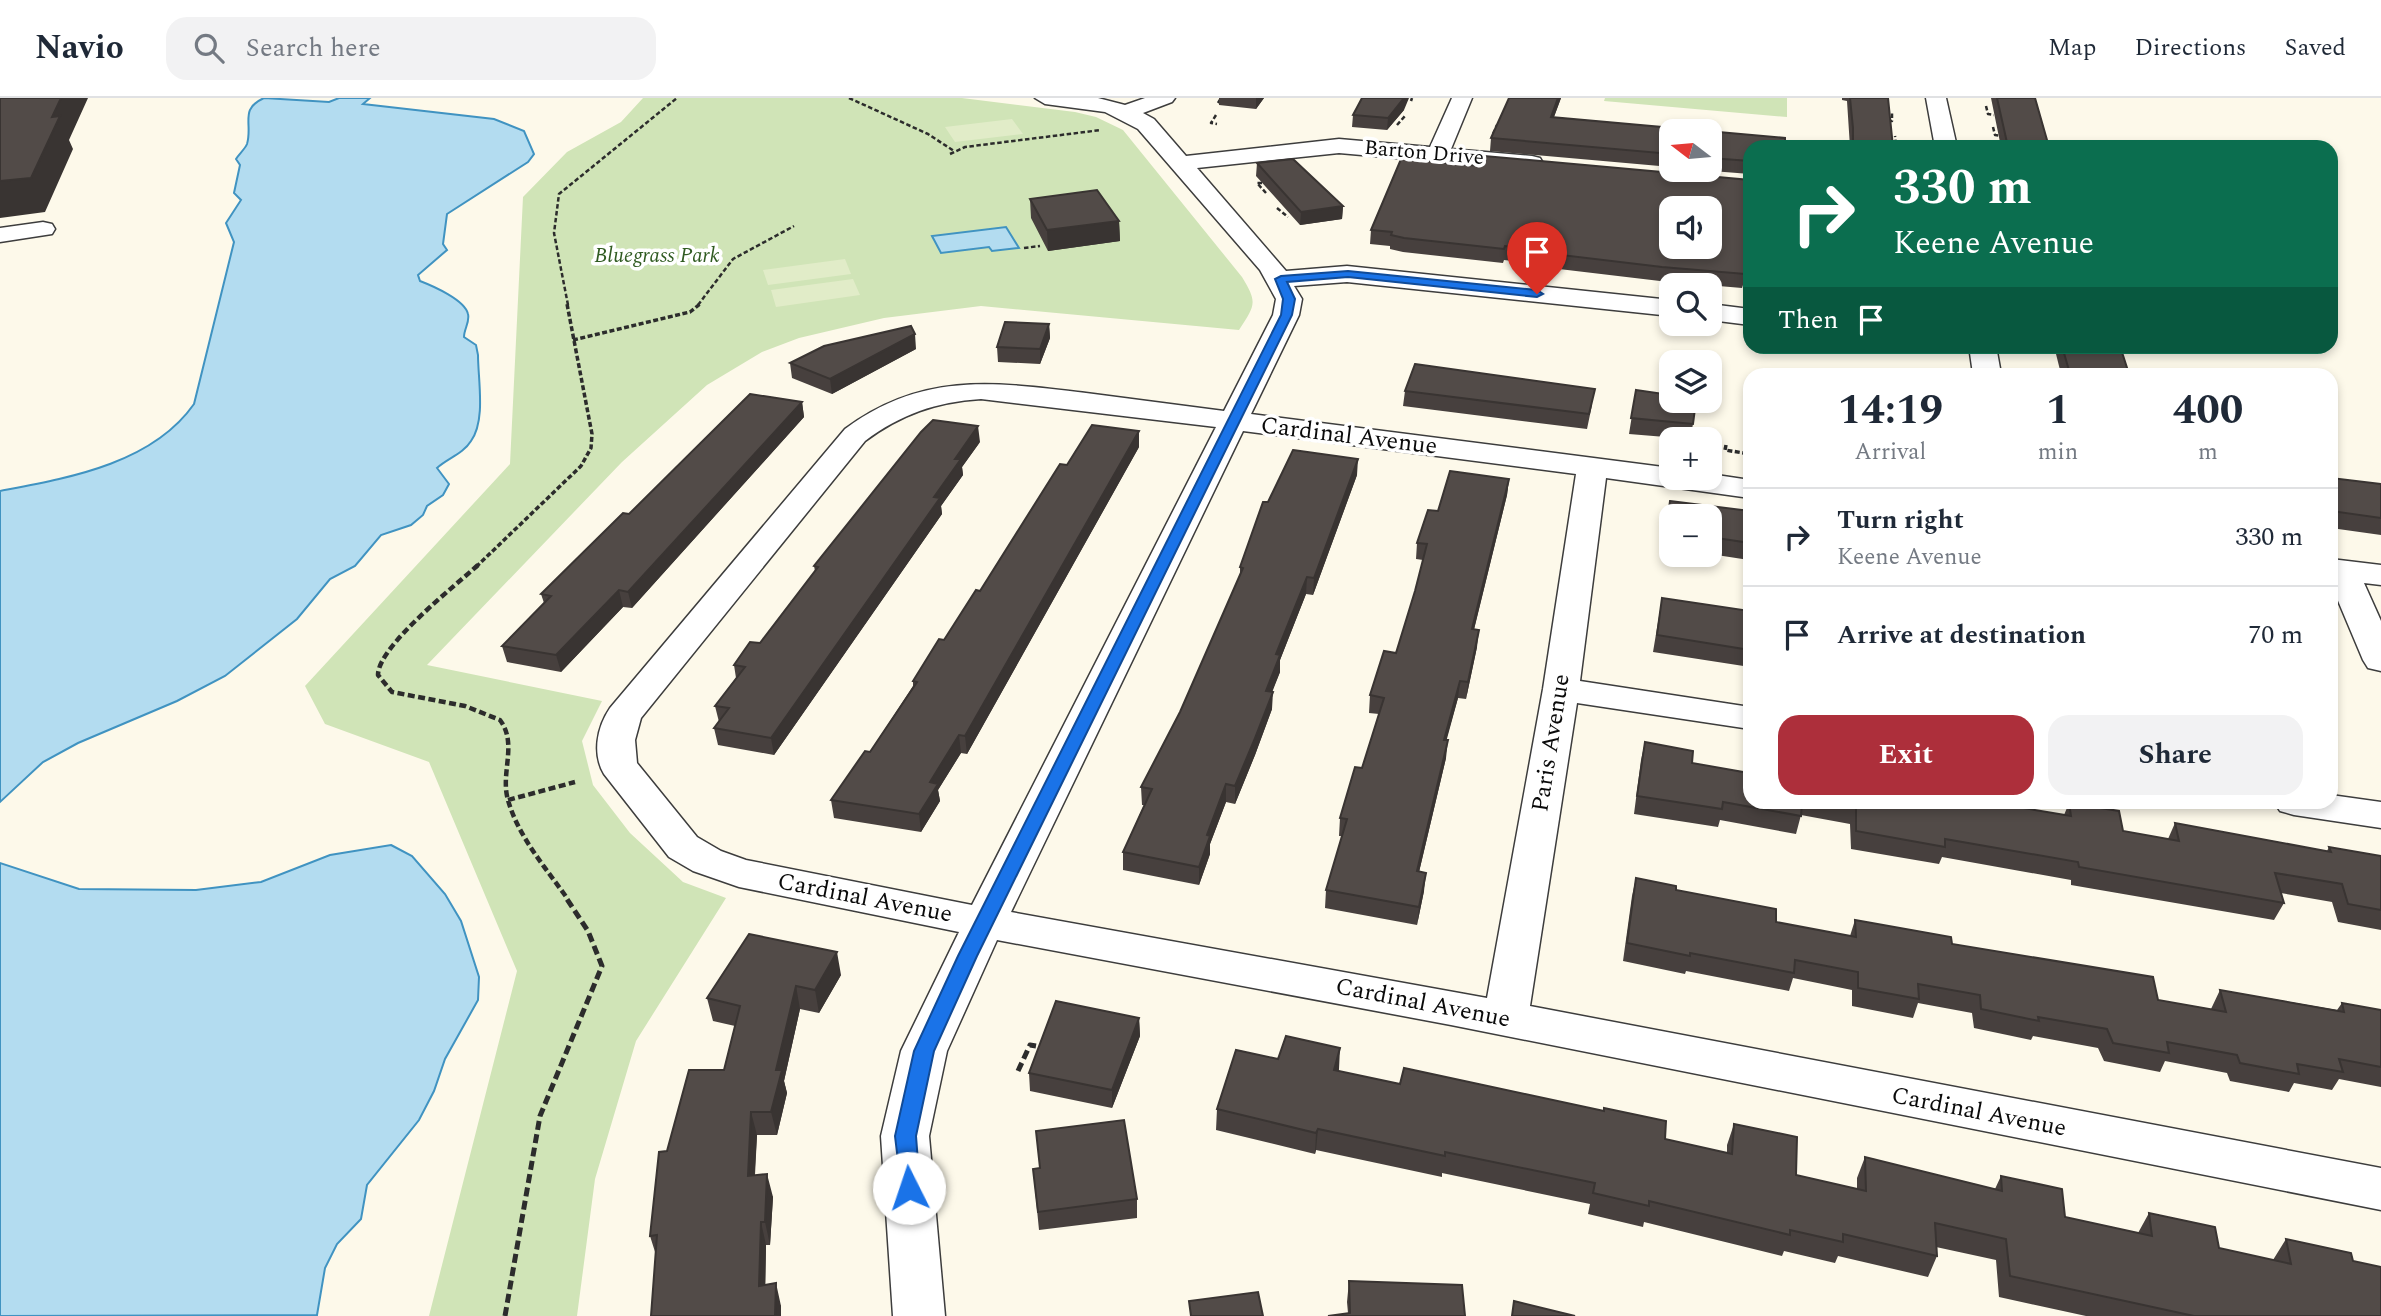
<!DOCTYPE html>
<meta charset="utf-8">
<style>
:root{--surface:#fff;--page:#f2f2f3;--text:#1f2937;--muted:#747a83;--line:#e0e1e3;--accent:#ad2f3b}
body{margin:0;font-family:Spectral,serif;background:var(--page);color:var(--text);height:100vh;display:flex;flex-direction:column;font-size:26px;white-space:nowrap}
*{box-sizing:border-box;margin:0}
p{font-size:23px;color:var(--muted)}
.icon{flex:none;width:38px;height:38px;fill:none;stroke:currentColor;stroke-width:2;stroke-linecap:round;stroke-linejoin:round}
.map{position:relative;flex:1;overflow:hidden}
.drawer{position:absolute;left:1743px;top:270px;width:595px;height:441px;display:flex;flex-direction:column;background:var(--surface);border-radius:21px;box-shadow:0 4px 10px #0003}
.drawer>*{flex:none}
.top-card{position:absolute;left:1743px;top:42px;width:595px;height:214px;border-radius:21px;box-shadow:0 4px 10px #0003;background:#0b6e4f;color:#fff;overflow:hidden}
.needle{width:46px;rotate:286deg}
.tools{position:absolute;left:1659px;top:21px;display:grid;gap:14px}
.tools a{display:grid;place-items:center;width:63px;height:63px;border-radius:14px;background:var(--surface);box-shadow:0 4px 10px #0003;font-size:35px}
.pin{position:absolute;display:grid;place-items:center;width:60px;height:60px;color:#fff;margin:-72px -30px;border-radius:50% 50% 50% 0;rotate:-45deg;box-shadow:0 0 7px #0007}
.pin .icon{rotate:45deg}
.me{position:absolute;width:77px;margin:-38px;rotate:356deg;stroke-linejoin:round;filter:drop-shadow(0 0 5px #0008)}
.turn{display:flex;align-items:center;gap:24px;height:147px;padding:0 35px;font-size:32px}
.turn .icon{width:91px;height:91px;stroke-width:2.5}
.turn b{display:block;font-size:49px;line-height:60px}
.then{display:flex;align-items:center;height:66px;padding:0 35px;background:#0003;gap:14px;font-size:26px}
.eta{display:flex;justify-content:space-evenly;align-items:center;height:119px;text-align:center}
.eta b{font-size:42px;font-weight:700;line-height:49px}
.button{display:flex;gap:14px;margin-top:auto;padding:14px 35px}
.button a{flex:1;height:80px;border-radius:21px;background:var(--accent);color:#fff;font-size:28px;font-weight:700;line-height:80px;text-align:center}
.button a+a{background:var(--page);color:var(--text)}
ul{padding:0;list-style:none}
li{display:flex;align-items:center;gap:21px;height:98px;padding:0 35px;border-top:2px solid var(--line)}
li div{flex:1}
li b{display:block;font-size:26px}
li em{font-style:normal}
header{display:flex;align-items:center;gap:42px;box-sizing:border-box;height:98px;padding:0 35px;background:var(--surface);border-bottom:2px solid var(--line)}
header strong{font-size:33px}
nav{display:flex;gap:38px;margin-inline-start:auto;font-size:24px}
.search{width:490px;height:63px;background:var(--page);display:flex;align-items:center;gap:18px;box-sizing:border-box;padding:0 24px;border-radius:21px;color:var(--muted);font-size:26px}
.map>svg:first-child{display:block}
.green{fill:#d0e4b7}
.pitch{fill:#e1ecc8}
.water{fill:#b3dcf0;stroke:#4093c1;stroke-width:2}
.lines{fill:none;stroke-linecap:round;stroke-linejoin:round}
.minor-casing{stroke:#3d3d3d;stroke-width:3}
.path-far3{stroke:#2c2c2c;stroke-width:2.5;stroke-dasharray:4.5 2.5;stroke-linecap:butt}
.path-far2{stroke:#2c2c2c;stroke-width:3.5;stroke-dasharray:5 2.5;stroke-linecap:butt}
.path-far1{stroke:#2c2c2c;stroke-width:4.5;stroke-dasharray:7 3.5;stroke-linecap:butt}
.path{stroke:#2c2c2c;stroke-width:5;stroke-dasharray:9 4.5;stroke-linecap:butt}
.minor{fill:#fff;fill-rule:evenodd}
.wall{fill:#47403e}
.shaded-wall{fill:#393432}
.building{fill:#524b48;stroke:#393432;stroke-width:2;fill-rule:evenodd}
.route{fill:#1a73e8;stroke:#114b97;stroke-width:2}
.labels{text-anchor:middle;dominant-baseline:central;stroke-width:7;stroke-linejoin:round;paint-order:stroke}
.far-street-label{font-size:21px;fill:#0a0a0a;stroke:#fff}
.far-park-label{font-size:21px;font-style:italic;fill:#305b21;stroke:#fff}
.street-label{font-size:24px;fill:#0a0a0a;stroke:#fff}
</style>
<header>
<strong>Navio</strong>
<div class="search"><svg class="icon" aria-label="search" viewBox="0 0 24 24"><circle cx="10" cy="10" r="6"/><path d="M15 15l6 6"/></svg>Search here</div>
<nav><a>Map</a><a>Directions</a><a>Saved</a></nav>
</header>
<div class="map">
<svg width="2381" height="1218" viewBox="0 0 2381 1218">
<rect width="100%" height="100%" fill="#fdf9ea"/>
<!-- green -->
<path class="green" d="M643 0H962L1075 14 1096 19 1123 32 1242 179C1258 205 1255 207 1239 232L981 208 884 220 799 240 762 254 707 287 622 364 427 567 602 603 582 643 593 687 630 735 683 784 726 800 636 943 595 1081 577 1218H429L517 873 429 664 325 626 305 588 510 366 523 99 567 54 621 24Z
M1605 0H1787V19L1604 3Z"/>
<!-- pitch -->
<path class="pitch" d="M1012 21 1023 36 955 44 945 29Z
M845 161 851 176 768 187 763 172Z
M853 181 860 197 776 209 771 192Z"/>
<!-- water -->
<path class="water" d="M264 0 329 4 339 0H370L363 6 494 21 524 33 534 56 528 64 447 116 443 146 447 152 418 177 420 183C433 188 465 202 468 216 470 224 464 231 464 239L476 247 478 257C478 282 486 322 471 343 463 356 448 360 437 370L449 386 443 397 427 408 423 417 411 427 381 437 355 468 330 481 297 521 225 578 177 603 78 645 43 664 0 704V393C68 380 152 366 194 306L234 144 226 125 241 102 234 95 240 67 236 61C239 56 245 51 247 46 253 26 239 11 264 0Z
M1006 129 1019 150 992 153 989 149 941 155 932 138Z
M391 747 412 758 445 796 461 823 479 879 478 902 445 961 434 993 419 1022 367 1087 361 1121 337 1146 325 1170 317 1217 0 1218V765L79 791 196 792 261 784 330 757Z"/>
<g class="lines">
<defs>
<path id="minor" d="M1035 0H1098L1125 7 1145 0H1175L1172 4 1143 15 1154 21 1186 58 1339 41 1430 49 1452 0H1472L1451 51 1532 58 1540 60 1543 65 1540 70 1532 72 1339 55 1197 70 1286 173 1347 168 1671 202V218L1347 184 1294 188 1302 201 1299 217 1251 316 1671 370V380H1710V376L1750 382V400L1606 380 1580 583 1750 609V631L1577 605 1530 908 2381 1070V1112L1451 927 997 842 947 953 929 1038 945 1218H893L881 1038 901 953 959 834 739 789 693 773 669 759 604 676C592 656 597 629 610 610L845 331C923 273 995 284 1086 295 1132 301 1178 307 1224 313L1273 217 1276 201 1260 172 1138 31 1105 14 1045 6ZM981 301 1216 329 972 807 746 762 721 753 697 739 637 665 635 642 641 620 865 343C901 316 936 304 981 301ZM1243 333 1576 376 1543 591 1487 900 1011 814Z
M1926 0H1946L1957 49H1935Z
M43 124 52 126 55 131 52 136 0 144V130Z
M1710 206 1750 211V227L1710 222Z
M1969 248H1996L2001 276H1973Z
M2331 461 2381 467V487L2364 485 2381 523V573L2368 570 2363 562 2331 486Z
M2331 697 2381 704V730L2294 717 2280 713 2274 704H2331Z"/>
</defs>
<!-- minor casing -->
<use href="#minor" class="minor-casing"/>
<!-- path-far3 -->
<path class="path-far3" d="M849 0 928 36 954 53
M1411 3 1412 0
M1218 5 1221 0
M1986 8 1988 16 1994 17
M1216 17 1211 25 1217 26
M1888 23H1892V14
M1397 27 1405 18
M1993 29 1995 37 2002 38
M1493 36 1497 27
M1890 47H1896L1895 38
M950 56 965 49 1101 32
M1262 85H1257L1266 95
M1277 110 1288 119
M1024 150 1040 148
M568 207 554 135 559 96 677 0
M698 207 733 161 794 128"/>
<!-- path-far2 -->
<path class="path-far2" d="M573 242 690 214 700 206
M2058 276 2057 273 2064 274
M1726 347 1725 352 1750 356
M476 469 581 368 591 350 592 336 567 206"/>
<!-- path-far1 -->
<path class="path-far1" d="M478 467C455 488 378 548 378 577L392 594 465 608 500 622C518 646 500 675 508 702 518 738 545 769 567 800
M508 702 575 684"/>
<!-- path -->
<path class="path" d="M1018 973 1030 947 1036 948
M505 1218 540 1018 602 868 588 833 565 798"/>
<!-- minor -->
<use href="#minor" class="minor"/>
</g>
<!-- wall -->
<path class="wall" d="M1219 0H1264L1256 11 1219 7Z
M1509 0H1561L1554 19 1785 40V44L1792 45 1793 49H1750V76L1699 72H1710V33H1671V69L1490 53 1491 40Z
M1842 0H1888L1893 49H1850L1847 3 1842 2Z
M1991 0H2035L2049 49H2001Z
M1404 12 1387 32 1352 29 1353 17Z
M1257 65 1343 108 1342 121 1300 127 1256 78Z
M1480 68 1750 82V188L1743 187 1742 190 1660 183 1559 171V168L1504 162 1503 165 1403 154 1390 151V148L1370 146 1371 132Z
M1030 101 1119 123 1120 143 1048 153 1031 120Z
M1049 226 1050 240 1040 266 998 264 997 249Z
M2054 248H2120L2129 276H2061Z
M916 251 832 296 792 280 790 265Z
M1636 292 1693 326 1690 341 1629 336Z
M1405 293 1592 307 1587 331 1403 308Z
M802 304 804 319 632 510 623 509 561 574 507 564 502 548 544 505 541 496 629 416Z
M980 344 962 369 963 377 941 408 942 416 774 657 718 647 714 630 719 624 715 608 736 580 734 567 760 545 815 473 814 468Z
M1139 349 967 656 961 655 938 692 940 703 921 734 834 720 831 702 870 654 913 588V583L980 493 1067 367Z
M1357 377 1313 497 1306 496 1280 562V574L1272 593V611L1255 657 1235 706 1226 704 1210 746V756L1199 787 1123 772V754L1144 707H1142L1141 689 1180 614 1240 477V469L1268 404Z
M2331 380 2381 386V437L2331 430Z
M1509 381 1507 397 1474 531 1477 549 1466 601 1458 600 1446 642V660L1419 774 1424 793 1417 827 1325 810 1326 792 1342 738H1339L1340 720 1362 670 1379 616 1369 615 1370 597 1396 555 1415 493 1423 462 1416 461 1417 445 1438 413Z
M1670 403 1750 413V466H1748L1749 462 1710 456V418H1671V450L1663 449Z
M1662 500 1750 513V569L1653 554Z
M2331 629 2335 640 2331 648Z
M1645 644 1692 665 1745 674 1750 655V704H1941L1954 706 1955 704H2011V708L2064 717 2069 705 2123 733 2168 741 2175 725 2327 753 2329 749 2381 758V832L2338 824 2332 804 2281 795 2284 805 2274 822 2071 787V782L1942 759 1939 766 1851 751 1850 726 1801 717 1796 736 1720 722 1718 729 1634 716 1641 662Z
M1636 780 1776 824 1850 838 1855 822 2158 902 2211 911 2220 892 2337 912 2342 905 2381 912V989L2339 981 2332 992 2294 985 2289 994 2230 983 2227 975 2165 963 2160 974 2104 963 2098 950 2033 938 2031 942 1974 930 1972 915 1918 905 1913 920 1852 908V892L1793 880 1789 893 1686 873 1685 876 1623 863 1632 798Z
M841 877 819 915 800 911 784 983 787 995 777 1037H757L755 1077 773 1099 770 1147H766L765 1187 781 1208V1218H651L656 1157 650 1138 667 1053 724 972 735 928 713 923 707 900Z
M1139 920 1140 938 1112 1010 1030 993 1029 975Z
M1278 961 1339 971 1338 973 1727 1055V1047L1734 1026 1796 1077 1857 1091V1080L1865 1059 1995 1091 2001 1078 2065 1119 2138 1135 2149 1115 2219 1150 2273 1162 2286 1141 2353 1163 2381 1218H2086L1999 1199 1996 1162 1936 1149 1937 1158 1928 1179 1838 1158 1835 1165 1784 1153 1782 1158 1644 1124 1643 1129 1588 1116 1590 1106 1442 1075V1079L1316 1052 1315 1056 1216 1032 1217 1011Z
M1033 1071 1137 1101V1120L1039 1132Z
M1349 1183 1465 1218 1348 1215 1347 1204Z"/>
<!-- shaded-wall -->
<path class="shaded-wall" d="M61 0H88L69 42 73 51 45 114 0 120V83L52 19Z
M1256 0H1264L1256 11Z
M1404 0H1409L1404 12 1387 32 1388 20Z
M1558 0H1561L1549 32 1551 19Z
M1343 108 1342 121 1300 127 1301 114Z
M1119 123 1120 143 1048 153 1047 132Z
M1049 226 1050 240 1040 266V251Z
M915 236 916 251 832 296 830 281Z
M802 304 804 319 632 510 628 494Z
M978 328 980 344 962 369 963 377 941 408 942 416 774 657 771 640 934 399 955 361Z
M1139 333V349L967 656 965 638Z
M1358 361 1357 377 1313 497 1314 480Z
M1509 381 1507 397 1470 548 1472 531Z
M1307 479 1306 496 1280 562V574L1266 610V593L1276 556Z
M619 492 623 509 561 574 556 557Z
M1479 532 1477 549 1466 601 1468 584Z
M1460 583 1458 600 1442 659 1444 642Z
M1273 594 1272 611 1255 657 1235 706V688Z
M959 637 961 655 938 692 940 703 921 734 919 716 930 684Z
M1448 642 1446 660 1415 791 1417 773Z
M1226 686V704L1210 746V756L1199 787V769L1207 737Z
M1426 775 1424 793 1417 827 1419 809Z
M837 854 841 877 819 915 815 892Z
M796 888 800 911 784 983 787 995 777 1037 771 1014 776 972Z
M1139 920 1140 938 1112 1010V992Z
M1340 950 1339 971 1332 993 1334 972Z
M751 1014 757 1037 753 1101 748 1078Z
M1318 1031 1316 1052 1315 1056 1316 1035Z
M767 1076 773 1099 770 1147 765 1124Z
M761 1124 766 1147 765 1210 759 1188Z
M776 1185 781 1208V1218H775Z"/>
<!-- building -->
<path class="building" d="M0 0H61L52 19 60 18 31 80 0 83Z
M1362 0H1404L1388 20 1353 17Z
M1509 0H1558L1551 19 1785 40V44L1792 45 1793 49H1750V63L1710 60V33H1671V56L1491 40Z
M1850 0H1888L1893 49H1853V30Z
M1997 0H2035L2049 49H2008Z
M1484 58 1750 82V174L1745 173V176L1662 169 1561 157 1562 154 1505 148 1504 151 1404 140 1391 137 1392 134 1371 132 1401 61 1480 68ZM1671 110H1710V149H1671Z
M1293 61 1343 108 1301 114 1257 65Z
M1097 92 1119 123 1047 132 1030 101Z
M1005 224 1049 226 1040 251 997 249Z
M911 228 915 236 830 281 790 265 824 248Z
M2062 248H2120L2129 276H2070Z
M1415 266 1595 291 1589 316 1405 293Z
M1636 292 1671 297V303H1696L1693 326 1631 320Z
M750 296 802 304 628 494 619 492 556 557 502 548 551 498 541 496 623 415 629 416Z
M933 322 978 328 955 361H961L934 399 940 400 771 640 714 630 729 610 715 608 745 569 734 567 750 544 760 545 818 469 814 468 921 334Z
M1092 327 1139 333 965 638 959 637 930 684 938 686 919 716 831 702 865 653 870 654 917 584 913 583 939 541 944 542 976 492 980 493 1060 366 1067 367Z
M1293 352 1358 361 1314 480 1307 479 1276 556 1280 557 1266 593 1273 594 1255 640 1235 688 1226 686 1207 737 1210 738 1199 769 1123 754 1152 691 1141 689 1180 614 1243 470 1240 469 1263 404H1268Z
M1450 373 1509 381 1472 531 1479 532 1468 584 1460 583 1444 642H1448L1417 773 1426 775 1419 809 1326 792 1347 721 1340 720 1355 669 1362 670 1384 600 1370 597 1384 553 1396 555 1415 493 1427 446 1417 445 1428 412 1438 413Z
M2331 380 2381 386V420L2331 413Z
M1670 403 1750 413V445L1710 439V418H1671V434L1666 433Z
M1662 500 1750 513V552L1657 537Z
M2331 629 2335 640H2331Z
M1645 644 1693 653 1692 665 1749 675 1750 655V704H1802L1801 718 1723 704 1722 711 1637 698Z
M1827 704H1941L1960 707V704H2011V708L2071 718 2069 705 2119 713 2123 733 2179 743 2175 725 2331 754 2329 749 2381 758V812L2348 806 2342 786 2275 775 2284 805 2079 769 2078 764 1945 741V749L1856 733V709Z
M1636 780 1676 788V792L1776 811V824L1856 839 1855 822 1951 839 1952 846 2153 879 2158 902 2226 914 2220 892 2344 914 2342 905 2381 912V969L2339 961 2343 974 2297 966 2299 976 2240 965 2237 957 2167 944 2169 955 2113 945 2107 931 2038 919 2039 923 1981 911 1980 897 1918 886 1919 901 1858 890V874L1795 862 1794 875 1690 855V858L1627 845Z
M749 836 837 854 815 892 796 888 776 972H782L771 1014H751L748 1078 767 1076 765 1124H761L759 1188 776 1185 775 1218H651L657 1137 650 1138 659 1054 667 1053 689 972H724L740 908 707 900Z
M1056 903 1139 920 1112 992 1029 975Z
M1286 938 1340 950 1334 972 1400 986 1404 970 1604 1013V1010L1666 1023 1665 1041 1732 1056 1734 1026 1797 1039 1796 1077 1866 1093 1865 1059 2002 1093 2001 1078 2062 1091 2065 1119 2152 1138 2149 1115 2215 1129 2219 1150 2291 1166 2286 1141 2351 1155 2353 1163 2381 1169V1218H2194L2010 1178 2006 1141 1935 1125 1937 1158 1843 1136V1144L1790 1132V1137L1649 1103V1108L1593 1095 1595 1085 1445 1054V1058L1318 1031 1316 1035 1217 1011 1236 952 1278 961Z
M1124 1022 1137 1101 1038 1114 1033 1071 1040 1070 1036 1033Z
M1349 1183 1462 1187 1465 1218H1328L1350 1215Z
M1258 1194 1263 1218H1191L1189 1203Z
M1514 1203 1575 1218H1512Z"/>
<!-- route -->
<path class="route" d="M1348 173 1537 192 1543 196 1537 199 1348 179 1287 184 1295 201 1292 217 977 858 934 953 916 1038 920 1090 917 1096 909 1098 902 1096 895 1038 914 953 958 858 1281 217 1283 201 1275 181 1281 178Z"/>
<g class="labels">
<!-- far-street labels -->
<g class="far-street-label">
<text transform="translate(1424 55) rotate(5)">Barton Drive</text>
</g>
<!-- far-park labels -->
<g class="far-park-label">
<text x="657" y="158">Bluegrass Park</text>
</g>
<!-- street labels -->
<g class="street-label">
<text transform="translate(1349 338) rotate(7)">Cardinal Avenue</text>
<text transform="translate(1551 645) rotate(-81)">Paris Avenue</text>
<text transform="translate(865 800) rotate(11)">Cardinal Avenue</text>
<text transform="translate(1423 905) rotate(11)">Cardinal Avenue</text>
<text transform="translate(1979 1014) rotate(11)">Cardinal Avenue</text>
</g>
</g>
</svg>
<div class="tools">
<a><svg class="needle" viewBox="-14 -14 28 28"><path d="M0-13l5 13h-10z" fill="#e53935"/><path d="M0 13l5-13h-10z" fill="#747a83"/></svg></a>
<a><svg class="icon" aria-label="sound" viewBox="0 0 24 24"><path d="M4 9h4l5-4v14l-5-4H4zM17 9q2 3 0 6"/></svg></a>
<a><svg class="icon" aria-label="search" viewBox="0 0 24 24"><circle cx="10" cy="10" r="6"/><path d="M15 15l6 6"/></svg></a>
<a><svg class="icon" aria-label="layers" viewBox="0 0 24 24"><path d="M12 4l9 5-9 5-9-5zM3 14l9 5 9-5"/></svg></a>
<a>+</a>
<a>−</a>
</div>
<div class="pin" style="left:1537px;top:196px;background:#d93025"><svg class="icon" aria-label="arrive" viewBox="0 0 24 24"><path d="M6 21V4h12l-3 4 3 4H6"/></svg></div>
<svg class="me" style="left:909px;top:1090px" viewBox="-20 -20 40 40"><circle r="19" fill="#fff"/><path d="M0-13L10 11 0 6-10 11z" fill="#1a73e8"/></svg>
<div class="top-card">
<div class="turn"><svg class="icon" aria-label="right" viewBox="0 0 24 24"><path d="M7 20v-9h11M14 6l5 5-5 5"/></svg><div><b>330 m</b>Keene Avenue</div></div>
<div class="then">Then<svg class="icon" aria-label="arrive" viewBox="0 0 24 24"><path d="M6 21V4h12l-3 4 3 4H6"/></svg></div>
</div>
<section class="drawer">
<div class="eta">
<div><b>14:19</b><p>Arrival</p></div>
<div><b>1</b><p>min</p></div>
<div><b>400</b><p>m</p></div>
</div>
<ul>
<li><svg class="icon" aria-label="right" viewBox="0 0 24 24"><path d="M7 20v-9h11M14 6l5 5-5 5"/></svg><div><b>Turn right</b><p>Keene Avenue</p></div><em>330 m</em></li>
<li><svg class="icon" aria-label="arrive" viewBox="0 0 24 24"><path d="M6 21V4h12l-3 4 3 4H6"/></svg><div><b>Arrive at destination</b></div><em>70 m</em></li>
</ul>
<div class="button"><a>Exit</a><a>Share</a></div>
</section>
</div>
